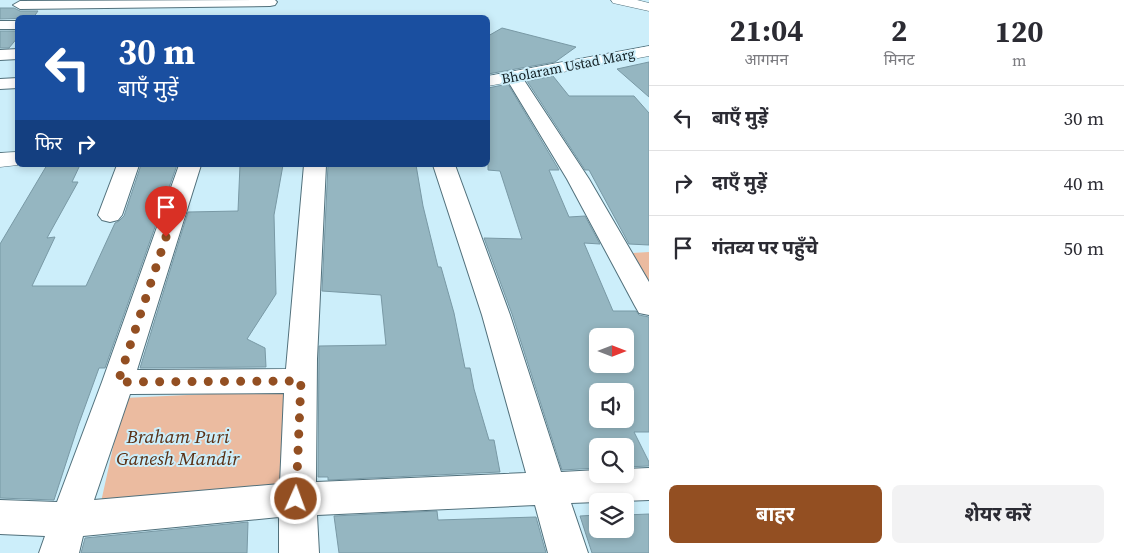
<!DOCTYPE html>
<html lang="hi">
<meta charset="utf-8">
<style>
:root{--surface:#fff;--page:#f2f2f3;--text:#2b2b33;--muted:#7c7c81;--line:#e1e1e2;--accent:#934f22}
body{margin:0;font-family:"Source Serif 4","Noto Sans Devanagari",serif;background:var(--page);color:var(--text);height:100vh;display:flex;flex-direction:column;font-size:19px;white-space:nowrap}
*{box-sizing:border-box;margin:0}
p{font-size:16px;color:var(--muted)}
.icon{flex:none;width:28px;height:28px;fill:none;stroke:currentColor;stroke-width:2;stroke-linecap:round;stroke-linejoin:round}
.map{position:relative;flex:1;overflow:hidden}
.panel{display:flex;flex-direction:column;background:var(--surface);width:475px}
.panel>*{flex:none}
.guide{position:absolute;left:15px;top:15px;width:475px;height:152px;border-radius:8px;box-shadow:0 2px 8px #0003;background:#1a4fa0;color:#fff;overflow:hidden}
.needle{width:32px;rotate:90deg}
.controls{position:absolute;left:589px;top:328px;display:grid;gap:10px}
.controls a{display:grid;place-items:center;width:45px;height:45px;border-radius:8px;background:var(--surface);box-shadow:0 2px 8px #0003;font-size:25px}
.pin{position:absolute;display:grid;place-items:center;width:42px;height:42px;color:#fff;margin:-51px -21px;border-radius:50% 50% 50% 0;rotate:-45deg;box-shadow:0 0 5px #0007}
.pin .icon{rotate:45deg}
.me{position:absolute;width:55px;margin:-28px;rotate:2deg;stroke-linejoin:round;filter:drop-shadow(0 0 4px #0008)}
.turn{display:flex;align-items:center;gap:18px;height:105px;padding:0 20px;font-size:22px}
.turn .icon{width:65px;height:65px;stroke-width:2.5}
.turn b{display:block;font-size:35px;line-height:42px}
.then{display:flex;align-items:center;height:48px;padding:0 20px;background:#0003;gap:10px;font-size:19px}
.eta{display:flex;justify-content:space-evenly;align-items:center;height:85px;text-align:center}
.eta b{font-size:30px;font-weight:700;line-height:35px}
.action{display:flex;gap:10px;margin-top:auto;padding:10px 20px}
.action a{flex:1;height:58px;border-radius:8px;background:var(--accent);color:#fff;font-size:20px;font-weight:700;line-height:58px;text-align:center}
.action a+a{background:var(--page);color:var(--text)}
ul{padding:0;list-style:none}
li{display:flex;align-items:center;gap:15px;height:65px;padding:0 20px;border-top:1px solid var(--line)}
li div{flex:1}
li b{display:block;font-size:19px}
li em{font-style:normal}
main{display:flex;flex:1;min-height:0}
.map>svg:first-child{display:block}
.green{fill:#ebbba0}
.building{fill:#95b6c1;stroke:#7999a5;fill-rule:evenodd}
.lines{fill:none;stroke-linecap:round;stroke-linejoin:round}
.street-casing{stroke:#51707b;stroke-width:2}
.secondary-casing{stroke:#51707b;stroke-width:1}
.street{fill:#fff;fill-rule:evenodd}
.secondary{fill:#fff;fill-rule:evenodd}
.route{stroke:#934f22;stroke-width:9;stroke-dasharray:0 16.2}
.labels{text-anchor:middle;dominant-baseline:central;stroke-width:4;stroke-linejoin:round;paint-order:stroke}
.far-street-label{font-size:14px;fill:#101d21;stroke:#cceefa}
.near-park-label{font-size:19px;font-style:italic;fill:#592f13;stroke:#cceefa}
</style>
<main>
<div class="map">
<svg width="649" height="553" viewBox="0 0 649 553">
<rect width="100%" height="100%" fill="#cceefa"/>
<!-- green -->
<path class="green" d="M649 252V281L632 253Z
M291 390 293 492 101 502 124 398Z"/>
<!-- building -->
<path class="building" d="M0 8H14L20 11H38L33 18 0 19Z
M502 28 576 47 555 62 488 74V36Z
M0 31H18V37L9 48H0Z
M649 62V97L617 69Z
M553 76 569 96H634L649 113V245L629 244 589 170H585L527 81Z
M508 84 559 170H549L569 217 585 216 600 244 584 243 613 311H636L639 315 649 317V432H634L649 462V466L625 467V446H598V468L562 470 512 314 484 238 522 239 500 171 488 170V88ZM598 336H625V364H598ZM598 391H625V419H598Z
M47 165H80L72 182H78L47 238 55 237 32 286H86L115 223 119 221 124 216 141 165H177L105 368H99L78 426 54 500 0 498V244Z
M240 165H283L274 215 276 294 247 339 265 348 266 367 140 368 188 212 238 211Z
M328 165H416L423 206 438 267H441L454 313 465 368H470L474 389 489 440H494L500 472 328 480V477H318L319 346 386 345 381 295 322 291Z
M437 511 438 520 536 517 546 553H339L334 516Z
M649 514V553H592L580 516 598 515V529H625V515Z
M248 522 247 553H81L85 538Z"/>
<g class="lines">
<defs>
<path id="street" d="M275 0 277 2 275 5 270 6 20 9 13 5 20 1Z
M0 21H18V29H0Z
M18 49V59L0 60V50Z
M514 73 520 74 589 179 649 282V315L639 313 635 306 567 179 506 78 508 74Z
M18 78V88L0 89V79Z
M117 165H139L122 215 118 220 110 222 102 220 98 215Z
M179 165H201L137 370 286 369 304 165H326L317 359 316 482 526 473 482 315 433 165H455L510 315 561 472 598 470V474H625V469L649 468V500L571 503 588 553H548L535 505 317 515 319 553H279V517L83 536 79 553H39L45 536 0 534V500L57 502 102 382ZM284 393 280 484 94 500 130 394Z"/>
<path id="secondary" d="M611 0H637L649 3V11L613 3Z
M649 46V56L488 86V76Z
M18 152V165L0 167V153Z"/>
</defs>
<!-- street casing -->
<use href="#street" class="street-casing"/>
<!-- secondary casing -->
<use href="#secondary" class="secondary-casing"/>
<!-- street -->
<use href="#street" class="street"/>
<!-- secondary -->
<use href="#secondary" class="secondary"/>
</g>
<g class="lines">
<!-- route -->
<path class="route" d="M166 237 118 382 301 381 296 499"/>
</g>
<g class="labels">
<!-- far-street labels -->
<g class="far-street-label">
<text transform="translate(568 66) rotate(-11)">Bholaram Ustad Marg</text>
</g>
<!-- near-park labels -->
<g class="near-park-label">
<text x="178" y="436">Braham Puri<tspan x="178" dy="22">Ganesh Mandir</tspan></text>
</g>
</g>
</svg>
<div class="controls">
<a><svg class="needle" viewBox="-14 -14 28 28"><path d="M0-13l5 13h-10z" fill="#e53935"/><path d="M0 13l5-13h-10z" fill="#7c7c81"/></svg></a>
<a><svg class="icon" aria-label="sound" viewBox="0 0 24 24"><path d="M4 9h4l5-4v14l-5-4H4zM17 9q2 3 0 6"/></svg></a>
<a><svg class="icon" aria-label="search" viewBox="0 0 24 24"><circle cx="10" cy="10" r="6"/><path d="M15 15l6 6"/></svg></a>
<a><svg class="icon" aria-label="layers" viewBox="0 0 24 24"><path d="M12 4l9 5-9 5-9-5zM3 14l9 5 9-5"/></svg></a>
</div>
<div class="pin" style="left:166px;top:237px;background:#d93025"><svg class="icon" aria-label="arrive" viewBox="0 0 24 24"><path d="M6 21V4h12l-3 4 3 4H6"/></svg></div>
<svg class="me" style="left:296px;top:499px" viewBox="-20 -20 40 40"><circle r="17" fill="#934f22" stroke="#fff" stroke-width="3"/><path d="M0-11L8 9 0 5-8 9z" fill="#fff"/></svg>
<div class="guide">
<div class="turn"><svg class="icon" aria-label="left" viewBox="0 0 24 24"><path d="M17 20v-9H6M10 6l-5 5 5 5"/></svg><div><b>30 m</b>बाएँ मुड़ें</div></div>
<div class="then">फिर<svg class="icon" aria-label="right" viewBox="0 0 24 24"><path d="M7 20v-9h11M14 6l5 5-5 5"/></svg></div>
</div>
</div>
<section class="panel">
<div class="eta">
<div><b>21:04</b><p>आगमन</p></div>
<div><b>2</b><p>मिनट</p></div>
<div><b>120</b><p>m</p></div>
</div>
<ul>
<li><svg class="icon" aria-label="left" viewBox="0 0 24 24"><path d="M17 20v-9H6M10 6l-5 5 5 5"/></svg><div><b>बाएँ मुड़ें</b></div><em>30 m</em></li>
<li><svg class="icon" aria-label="right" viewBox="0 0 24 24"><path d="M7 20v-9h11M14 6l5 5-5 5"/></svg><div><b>दाएँ मुड़ें</b></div><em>40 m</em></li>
<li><svg class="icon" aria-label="arrive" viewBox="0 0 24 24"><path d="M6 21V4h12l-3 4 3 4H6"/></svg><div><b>गंतव्य पर पहुँचे</b></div><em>50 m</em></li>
</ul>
<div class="action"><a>बाहर</a><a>शेयर करें</a></div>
</section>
</main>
